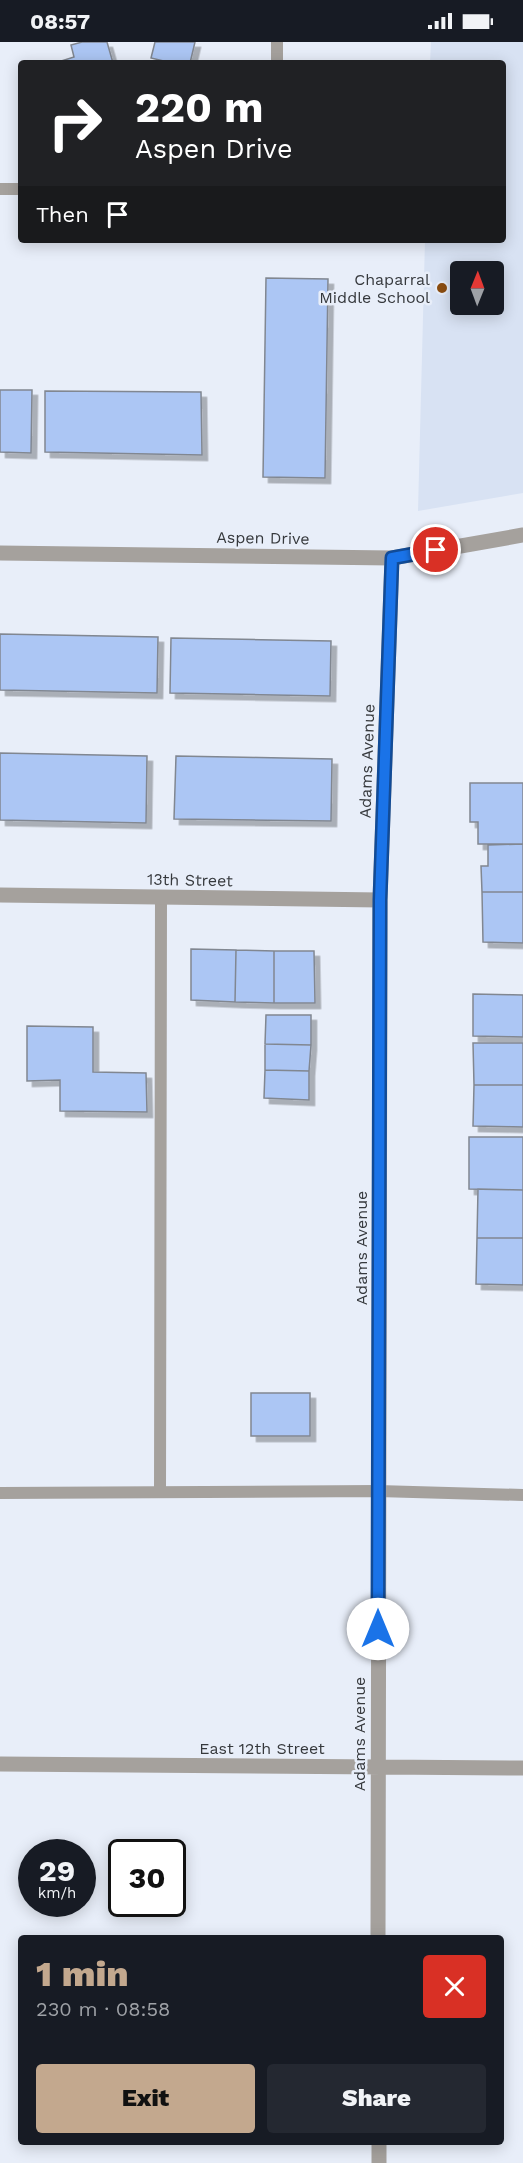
<!DOCTYPE html>
<meta charset="utf-8">
<style>
:root{--surface:#171b24;--page:#242831;--text:#f1f3f6;--muted:#9ea1a6;--accent:#c3a88e}
body{margin:0;font-family:"Work Sans",sans-serif;background:var(--page);color:var(--text);height:100vh;display:flex;flex-direction:column;font-size:22px;white-space:nowrap}
*{box-sizing:border-box;margin:0}
p{font-size:20px;color:var(--muted)}
.icon{flex:none;width:33px;height:33px;fill:none;stroke:currentColor;stroke-width:2;stroke-linecap:round;stroke-linejoin:round}
.map{position:relative;flex:1;overflow:hidden}
.details{position:absolute;left:18px;top:1893px;width:486px;height:210px;display:flex;flex-direction:column;background:var(--surface);border-radius:6px;box-shadow:0 3px 15px #0003}
.details>*{flex:none}
.top-card{position:absolute;left:18px;top:18px;width:488px;height:183px;border-radius:6px;box-shadow:0 3px 15px #0003;background:#202124;color:#fff;overflow:hidden}
.needle{width:39px;rotate:1deg}
.controls{position:absolute;left:450px;top:219px;display:grid;gap:12px}
.controls a{display:grid;place-items:center;width:54px;height:54px;border-radius:6px;background:var(--surface);box-shadow:0 3px 15px #0003;font-size:30px}
.speed{position:absolute;left:18px;top:1797px;display:flex;gap:12px;font-size:30px;font-weight:700;text-align:center}
.speed>*{display:grid;place-content:center;width:78px;height:78px;border-radius:50%;background:var(--surface);box-shadow:0 3px 15px #0003;line-height:1}
.speed small{font-size:15px;font-weight:400}
.speed .limit{border:3px solid #111;border-radius:9px;background:#fff;color:#111}
.pin{position:absolute;display:grid;place-items:center;width:51px;height:51px;color:#fff;margin:-26px;border:3px solid #fff;border-radius:50%;box-shadow:0 2px 6px #0007}
.me{position:absolute;width:66px;margin:-33px;rotate:0deg;stroke-linejoin:round;filter:drop-shadow(0 0 4px #0008)}
.turn{display:flex;align-items:center;gap:21px;height:126px;padding:0 18px;font-size:27px}
.turn .icon{width:78px;height:78px;stroke-width:2.5}
.turn b{display:block;font-size:42px;line-height:51px}
.then{display:flex;align-items:center;height:57px;padding:0 18px;background:#0003;gap:12px;font-size:22px}
.round{display:grid;place-items:center;flex:none;width:63px;height:63px;border-radius:6px;background:var(--page)}
.summary{display:flex;align-items:center;justify-content:space-between;height:102px;padding:0 18px}
h1{font-size:36px;font-weight:800;line-height:45px;color:var(--accent)}
.primary-button{display:flex;gap:12px;margin-top:auto;padding:12px 18px}
.primary-button a{flex:1;height:69px;border-radius:6px;background:var(--accent);color:#111;font-size:24px;font-weight:800;line-height:69px;text-align:center}
.primary-button a+a{background:var(--page);color:var(--text)}
.status{display:flex;justify-content:space-between;align-items:center;height:42px;padding:0 30px;background:var(--surface);direction:ltr}
.status svg{height:16px;fill:currentColor}
.map>svg:first-child{display:block}
.built{fill:#d8e2f3;fill-rule:evenodd}
.building{fill:#acc6f4;stroke:#818791;stroke-width:1.5;filter:url(#shadow)}
.lines{fill:none;stroke-linecap:round;stroke-linejoin:round}
.lane{stroke:#a5a19d;stroke-width:12}
.street{stroke:#a5a19d;stroke-width:15}
.route-casing{stroke:#114b97;stroke-width:15}
.route{stroke:#1a73e8;stroke-width:10}
.poi-dot{fill:#8b4d10;stroke:#e8eef9;stroke-width:2}
.labels{text-anchor:middle;dominant-baseline:central;stroke-width:5;stroke-linejoin:round;paint-order:stroke}
.poi-label{font-size:16px;fill:#36393d;stroke:#e8eef9;text-anchor:end}
.street-label{font-size:16px;fill:#36393d;stroke:#e8eef9}
</style>
<div class="status"><b>08:57</b><svg viewBox="0 0 49 12"><path d="M0 12V9h3v3zM5 12V6h3v6zM10 12V3h3v9zM15 12V0h3v12zM26 1h20v11H26zM47 4h2v5h-2z"/></svg></div>
<div class="map">
<svg width="523" height="2121" viewBox="0 0 523 2121">
<defs>
<filter id="shadow"><feDropShadow dx="5.5" dy="5.5" stdDeviation="0" flood-color="#0004"/></filter>
</defs>
<rect width="100%" height="100%" fill="#e8eef9"/>
<!-- built -->
<path class="built" d="M431 0H523V451L418 469 425 198H502V21H430ZM460 230H494V262H460Z"/>
<!-- building -->
<path class="building" d="M82 0H107L113 21H55L74 15 71 3Z
M155 0H195L190 21H172L151 16Z
M266 236 328 237 325 436 263 435Z
M0 348H32L31 411 0 410Z
M45 349 201 350 202 413 45 410Z
M0 592 158 595 157 651 0 648Z
M171 596 331 599 330 654 170 651Z
M0 711 147 714 146 781 0 778Z
M176 714 332 717 331 779 174 777Z
M470 741H523V802H478V780H470Z
M523 802V850H482L481 824H488V803Z
M482 850H523V901L483 900Z
M191 907 236 908 235 960 191 958Z
M236 908 274 909V961L235 960Z
M274 909H314L315 961H274Z
M473 952 523 953V995L473 994Z
M266 973H311V1003L265 1002Z
M27 984 93 985V1030L146 1031 147 1070 60 1069V1038L27 1039Z
M473 1001H523V1043H474Z
M265 1002 311 1003 309 1029 265 1028Z
M265 1028 309 1029V1058L264 1056Z
M474 1043H523V1085L473 1084Z
M469 1095H523V1148L469 1147Z
M478 1147 523 1148V1196H477Z
M477 1196H523V1243L476 1242Z
M251 1351H310V1394H251Z"/>
<g class="lines">
<!-- lane -->
<path class="lane" d="M277 21V0
M0 147H21
M160 1450 161 855
M0 1451 378 1449 523 1453"/>
<!-- street -->
<path class="street" d="M0 511 392 516 523 493
M0 853 380 858
M0 1722 523 1726
M378 1896 380 858 392 516
M379 2100V2121"/>
</g>
<g class="lines">
<defs>
<path id="route" d="M378 1587 380 858 392 516 436 508"/>
</defs>
<!-- route casing -->
<use href="#route" class="route-casing"/>
<!-- route -->
<use href="#route" class="route"/>
</g>
<!-- markers -->
<circle class="poi-dot" cx="442" cy="246" r="6"/>
<g class="labels">
<!-- poi labels -->
<g class="poi-label">
<text x="430" y="237">Chaparral<tspan x="430" dy="18">Middle School</tspan></text>
</g>
<!-- street labels -->
<g class="street-label">
<text transform="translate(263 496) rotate(1)">Aspen Drive</text>
<text transform="translate(367 719) rotate(-88)">Adams Avenue</text>
<text transform="translate(190 838) rotate(1)">13th Street</text>
<text transform="translate(361 1206) rotate(-90)">Adams Avenue</text>
<text transform="translate(359 1692) rotate(-90)">Adams Avenue</text>
<text x="262" y="1706">East 12th Street</text>
</g>
</g>
</svg>
<div class="controls">
<a><svg class="needle" viewBox="-14 -14 28 28"><path d="M0-13l5 13h-10z" fill="#e53935"/><path d="M0 13l5-13h-10z" fill="#9ea1a6"/></svg></a>
</div>
<div class="speed"><div>29<small>km/h</small></div><div class="limit">30</div></div>
<div class="pin" style="left:436px;top:508px;background:#d93025"><svg class="icon" aria-label="arrive" viewBox="0 0 24 24"><path d="M6 21V4h12l-3 4 3 4H6"/></svg></div>
<svg class="me" style="left:378px;top:1587px" viewBox="-20 -20 40 40"><circle r="19" fill="#fff"/><path d="M0-13L10 11 0 6-10 11z" fill="#1a73e8"/></svg>
<div class="top-card">
<div class="turn"><svg class="icon" aria-label="right" viewBox="0 0 24 24"><path d="M7 20v-9h11M14 6l5 5-5 5"/></svg><div><b>220 m</b>Aspen Drive</div></div>
<div class="then">Then<svg class="icon" aria-label="arrive" viewBox="0 0 24 24"><path d="M6 21V4h12l-3 4 3 4H6"/></svg></div>
</div>
<section class="details">
<div class="summary"><div><h1>1 min</h1><p>230 m · 08:58</p></div><a class="round" style="background:#d93025;color:#fff"><svg class="icon" aria-label="close" viewBox="0 0 24 24"><path d="M6 6l12 12M18 6L6 18"/></svg></a></div>
<div class="primary-button"><a>Exit</a><a>Share</a></div>
</section>
</div>
